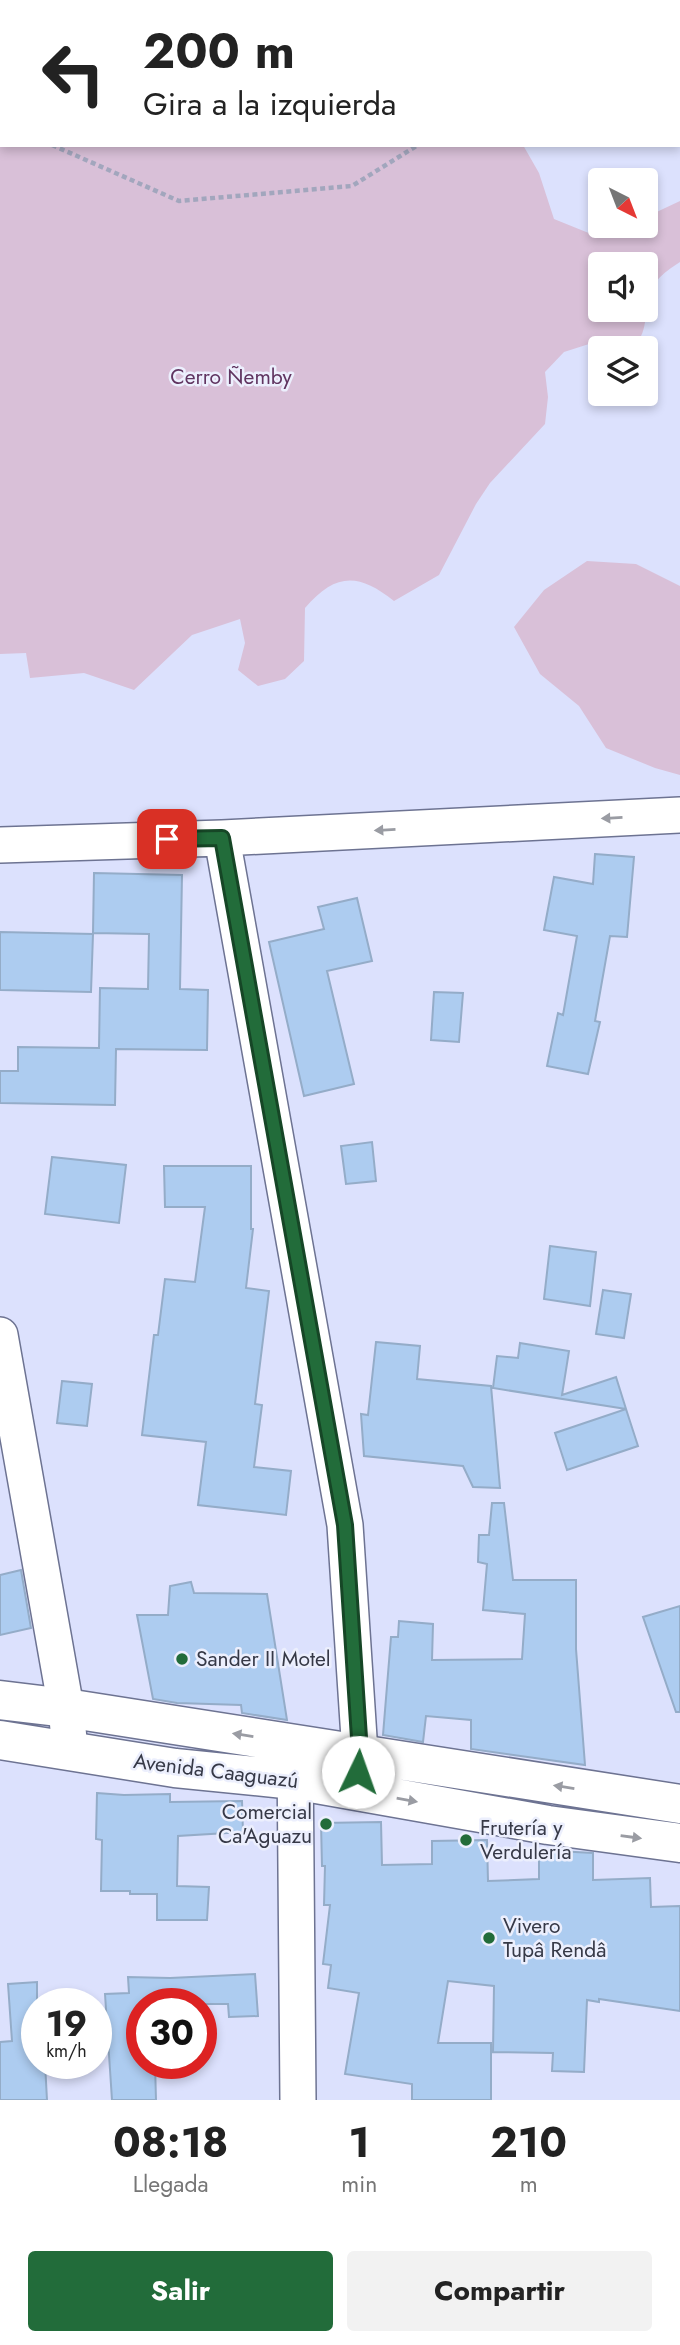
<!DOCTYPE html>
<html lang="es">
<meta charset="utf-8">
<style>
:root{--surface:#fff;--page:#f2f2f2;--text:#222;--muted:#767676;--accent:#226c3a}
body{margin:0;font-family:Jost,sans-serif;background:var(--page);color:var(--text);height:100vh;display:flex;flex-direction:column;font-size:26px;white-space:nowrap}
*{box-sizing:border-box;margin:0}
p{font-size:23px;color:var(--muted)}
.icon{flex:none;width:38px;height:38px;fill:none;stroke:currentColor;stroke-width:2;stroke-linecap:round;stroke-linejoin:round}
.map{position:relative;height:2100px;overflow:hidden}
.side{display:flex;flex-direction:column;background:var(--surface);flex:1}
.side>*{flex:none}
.top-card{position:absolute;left:0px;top:0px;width:681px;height:147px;box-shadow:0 4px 10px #0003;background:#fff;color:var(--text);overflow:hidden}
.needle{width:46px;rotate:138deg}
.tools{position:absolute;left:588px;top:168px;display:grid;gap:14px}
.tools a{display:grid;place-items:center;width:70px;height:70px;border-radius:7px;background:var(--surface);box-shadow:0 4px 10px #0003;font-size:35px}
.speed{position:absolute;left:21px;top:1988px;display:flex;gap:14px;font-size:35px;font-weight:700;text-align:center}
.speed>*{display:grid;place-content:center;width:91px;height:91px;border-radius:50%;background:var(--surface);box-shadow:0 4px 10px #0003;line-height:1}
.speed small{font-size:18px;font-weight:400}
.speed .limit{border:10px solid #d22;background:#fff;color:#111}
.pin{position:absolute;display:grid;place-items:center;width:60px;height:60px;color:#fff;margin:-30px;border-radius:14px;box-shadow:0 4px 10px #0006}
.me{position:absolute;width:77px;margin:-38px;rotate:3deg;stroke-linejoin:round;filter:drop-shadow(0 0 5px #0008)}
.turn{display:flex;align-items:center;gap:24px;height:147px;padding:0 28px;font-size:32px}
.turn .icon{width:91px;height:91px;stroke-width:2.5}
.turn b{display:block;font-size:49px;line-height:60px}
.eta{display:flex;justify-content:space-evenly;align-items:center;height:119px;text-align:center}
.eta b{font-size:42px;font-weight:700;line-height:49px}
.button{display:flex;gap:14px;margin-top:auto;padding:14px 28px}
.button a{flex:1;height:80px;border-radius:7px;background:var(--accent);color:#fff;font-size:28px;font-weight:700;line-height:80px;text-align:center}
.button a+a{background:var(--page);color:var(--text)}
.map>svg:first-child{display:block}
.green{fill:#d9c0d8;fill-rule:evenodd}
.building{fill:#adccf0;stroke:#94acc8;stroke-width:2}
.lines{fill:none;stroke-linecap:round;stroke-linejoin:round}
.street-casing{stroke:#6d7392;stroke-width:38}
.secondary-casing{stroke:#6d7392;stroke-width:41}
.path{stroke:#a2a6bd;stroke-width:4.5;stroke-dasharray:5 3.5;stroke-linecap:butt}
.street{stroke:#fff;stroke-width:35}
.secondary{stroke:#fff;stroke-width:38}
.oneway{fill:#9a9ca3}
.route-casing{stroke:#164626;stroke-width:18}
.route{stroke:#226c3a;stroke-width:12}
.poi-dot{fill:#226c3a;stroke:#eceffd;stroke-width:2.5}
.labels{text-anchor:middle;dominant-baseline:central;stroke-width:5;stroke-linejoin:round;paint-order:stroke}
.park-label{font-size:21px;fill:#603460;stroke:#eceffd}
.poi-label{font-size:21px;fill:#363947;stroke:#eceffd;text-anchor:start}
.street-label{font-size:21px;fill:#363947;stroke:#eceffd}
</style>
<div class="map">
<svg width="680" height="2100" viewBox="0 0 680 2100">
<rect width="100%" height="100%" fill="#dce1fd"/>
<!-- green -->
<path class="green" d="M0 0 99 2H2V145H523L539 173 554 219 601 238 627 226H646V217L680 201V262C666 271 652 281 648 298 645 312 648 342 628 348 620 350 609 348 600 348V351L589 344 564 352 545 372 548 397 545 424 490 483 476 504 439 575 394 601C358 572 335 573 305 608L304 661 285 679 258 686 238 670 245 643 240 619 192 635 134 690 84 673 30 678 26 653 0 654ZM600 264H646V310H600Z
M587 561 636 564 680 586V775L655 768 606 748 579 706 540 674 514 627 544 590Z"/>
<!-- building -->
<path class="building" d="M595 854 634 857 627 937 610 936 595 1021 600 1022 588 1074 547 1066 558 1013 563 1015 577 936 544 930 554 877 593 884Z
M94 873 182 875 180 989 208 990 207 1050 116 1049 115 1105 0 1103V1071H18V1047L99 1048 100 988 148 989 149 934 93 933Z
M357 898 372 961 327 971 354 1084 304 1096 269 942 324 929 318 907Z
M0 932 93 934 91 992 0 990Z
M434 992 463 993 459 1042 431 1040Z
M372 1142 376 1181 346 1184 341 1146Z
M52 1157 126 1165 119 1223 45 1214Z
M164 1166H251V1229H253L246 1288 269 1291 255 1404 262 1405 254 1467 291 1471 286 1515 198 1505 206 1442 142 1435 154 1335H158L165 1279 195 1282 205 1207H165Z
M550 1246 596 1252 590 1306 544 1299Z
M603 1290 631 1294 624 1338 596 1334Z
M376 1342 420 1346 417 1379 491 1386 500 1488 473 1487 463 1466 364 1456 361 1414 368 1415Z
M520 1343 569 1351 562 1395 616 1377 626 1409 493 1388 497 1356 518 1358Z
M62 1381 92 1384 87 1426 57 1423Z
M626 1409 638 1446 567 1470 555 1433Z
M492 1503H504L513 1580H576V1649L585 1765 471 1749V1720L426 1716 423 1742 383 1735 391 1637H398L399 1621 433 1624 432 1660 522 1659 525 1614 483 1610 487 1564 478 1562 479 1535H489Z
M21 1570 31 1628 0 1635V1575Z
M191 1582 194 1593 267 1594 287 1720 242 1713 241 1705 177 1703 153 1699 137 1615H168L170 1586Z
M680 1606V1712H676L643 1617Z
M97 1793 124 1795 170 1794V1802L242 1801 243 1832 178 1836 177 1886 209 1887 207 1920H157V1894H130V1891H101L102 1840 96 1839Z
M381 1822 382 1865 432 1864V1841L487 1840 488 1881 539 1879V1850L593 1853V1880L650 1878 651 1907 680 1906V2011L599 1999V2002L587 2000 584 2072 552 2071 553 2053 493 2052 494 1986 448 1981 438 2043H491V2100H412V2084L345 2074 359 1993 328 1988 331 1965 323 1964 330 1905H324L325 1866H322L321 1823Z
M255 1974 258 2016 229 2017 228 2004H142V2063H155L156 2100H112L105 1994 129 1993 128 1977 170 1978Z
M37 1982V2063H45L47 2100H0V2042L12 2041 8 1984Z"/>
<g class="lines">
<defs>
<path id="street" d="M222 838 345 1525 360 1753 356 1782
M0 845 222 838 680 815
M0 1335 66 1708 70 1750
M295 1753 298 2100"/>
<path id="secondary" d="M0 1700 66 1708 680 1804
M0 1740 175 1768 294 1780 548 1825 680 1843"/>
</defs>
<!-- street casing -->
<use href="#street" class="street-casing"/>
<!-- secondary casing -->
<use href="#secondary" class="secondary-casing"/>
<!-- path -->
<path class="path" d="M679 96H680
M0 122 2 123
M52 145 179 201 352 186 418 145"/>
<!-- street -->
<use href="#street" class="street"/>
<!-- secondary -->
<use href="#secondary" class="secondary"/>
</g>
<!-- one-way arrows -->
<defs><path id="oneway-solid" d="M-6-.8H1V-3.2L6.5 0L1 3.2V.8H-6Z" transform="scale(1.75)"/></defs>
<g class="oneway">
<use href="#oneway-solid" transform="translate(612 818) rotate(177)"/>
<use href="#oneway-solid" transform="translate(385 830) rotate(177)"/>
<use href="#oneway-solid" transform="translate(243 1735) rotate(-171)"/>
<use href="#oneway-solid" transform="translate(564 1787) rotate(-171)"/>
<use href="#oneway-solid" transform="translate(407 1800) rotate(10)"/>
<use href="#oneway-solid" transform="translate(631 1837) rotate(8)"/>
</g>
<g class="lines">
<defs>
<path id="route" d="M167 839 222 838 345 1525 360 1753 358 1772"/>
</defs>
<!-- route casing -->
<use href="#route" class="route-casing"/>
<!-- route -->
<use href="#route" class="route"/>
</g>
<!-- markers -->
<g class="poi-dot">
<circle cx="182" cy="1659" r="7"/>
<circle cx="326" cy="1824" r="7"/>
<circle cx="466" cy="1840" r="7"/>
<circle cx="489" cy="1938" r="7"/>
</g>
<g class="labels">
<!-- park labels -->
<g class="park-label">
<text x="231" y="377">Cerro Ñemby</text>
</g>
<!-- poi labels -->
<g class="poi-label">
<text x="196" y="1659">Sander II Motel</text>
<text x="312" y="1812" text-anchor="end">Comercial<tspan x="312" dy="24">Ca'Aguazu</tspan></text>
<text x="480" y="1828">Frutería y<tspan x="480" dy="24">Verdulería</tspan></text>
<text x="503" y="1926">Vivero<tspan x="503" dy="24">Tupâ Rendâ</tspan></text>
</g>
<!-- street labels -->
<g class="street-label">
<text transform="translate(216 1771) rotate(7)">Avenida Caaguazú</text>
</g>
</g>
</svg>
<div class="tools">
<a><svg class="needle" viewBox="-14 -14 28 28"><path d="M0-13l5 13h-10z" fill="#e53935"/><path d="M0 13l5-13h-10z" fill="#767676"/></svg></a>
<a><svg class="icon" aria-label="sound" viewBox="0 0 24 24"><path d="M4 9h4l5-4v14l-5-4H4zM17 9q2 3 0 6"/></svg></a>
<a><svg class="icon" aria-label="layers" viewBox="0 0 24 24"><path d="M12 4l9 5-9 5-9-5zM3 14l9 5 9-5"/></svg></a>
</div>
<div class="speed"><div>19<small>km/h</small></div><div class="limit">30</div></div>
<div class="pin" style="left:167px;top:839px;background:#d93025"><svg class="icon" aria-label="arrive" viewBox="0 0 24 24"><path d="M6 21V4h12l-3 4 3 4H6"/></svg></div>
<svg class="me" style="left:358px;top:1772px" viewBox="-20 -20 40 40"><circle r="19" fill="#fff"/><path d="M0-13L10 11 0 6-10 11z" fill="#226c3a"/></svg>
<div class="top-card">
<div class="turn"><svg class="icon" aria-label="left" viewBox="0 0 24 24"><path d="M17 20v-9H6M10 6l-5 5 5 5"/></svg><div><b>200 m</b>Gira a la izquierda</div></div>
</div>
</div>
<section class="side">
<div class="eta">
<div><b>08:18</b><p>Llegada</p></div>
<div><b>1</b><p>min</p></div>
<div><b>210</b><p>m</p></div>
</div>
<div class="button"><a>Salir</a><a>Compartir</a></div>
</section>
